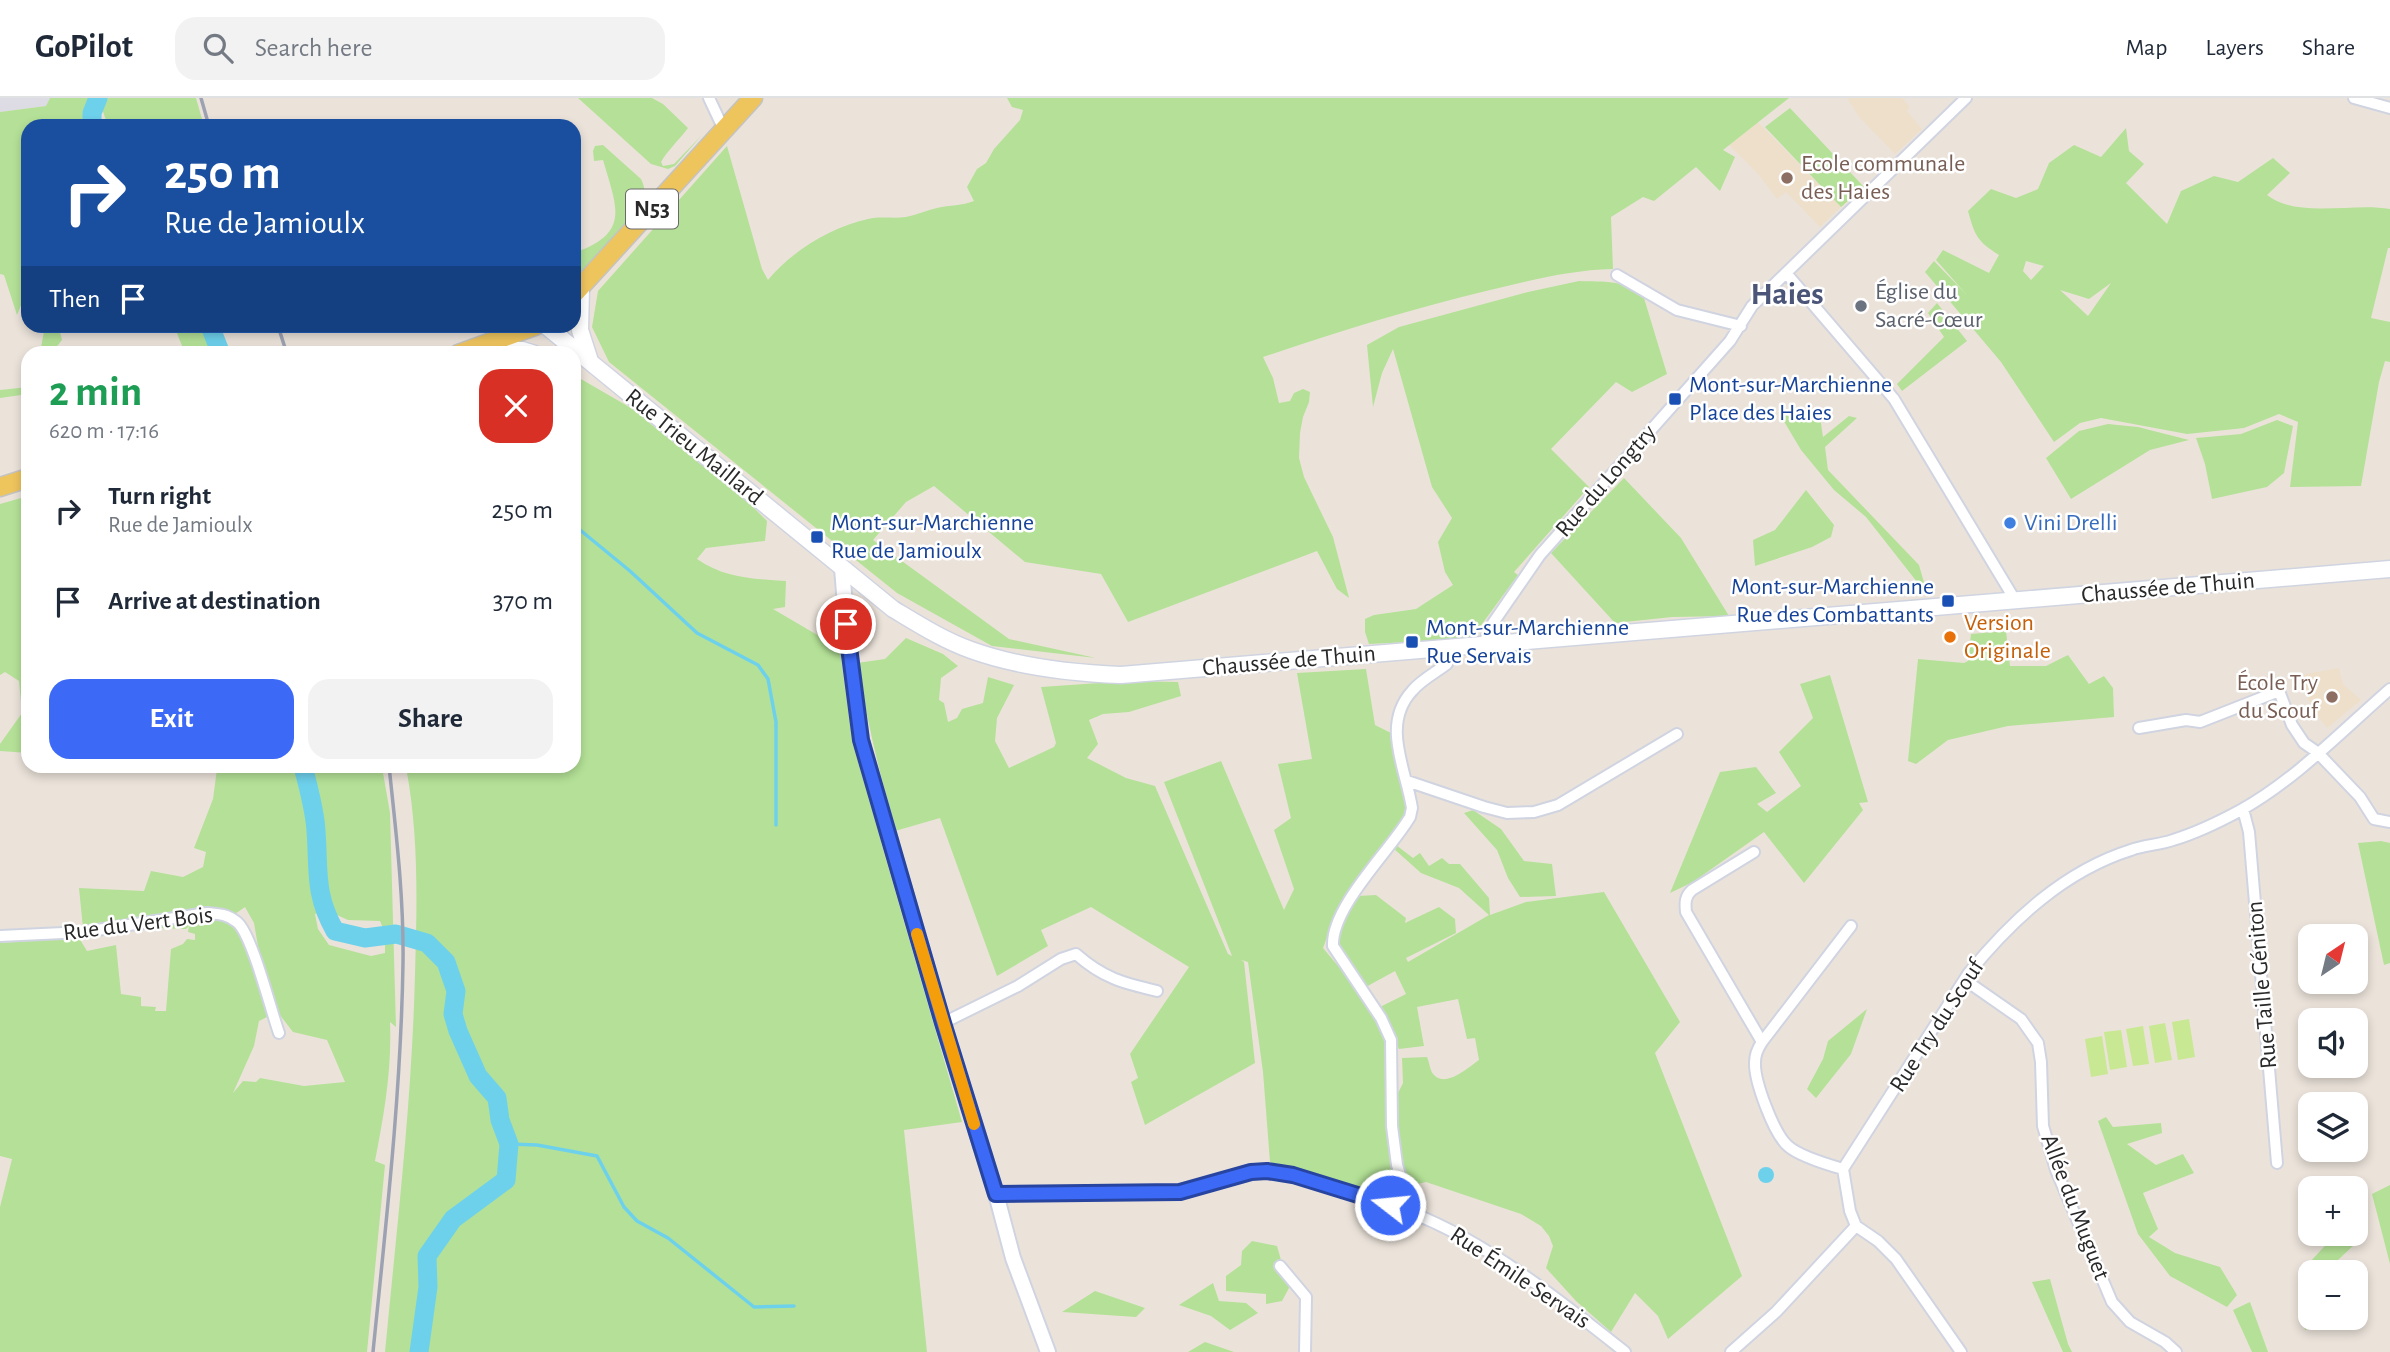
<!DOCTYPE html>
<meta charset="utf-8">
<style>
:root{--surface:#fff;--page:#f2f2f3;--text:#1f2937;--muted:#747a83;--line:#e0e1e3;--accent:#3c69f6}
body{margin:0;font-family:"Alegreya Sans",sans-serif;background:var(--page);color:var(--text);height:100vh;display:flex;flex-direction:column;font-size:26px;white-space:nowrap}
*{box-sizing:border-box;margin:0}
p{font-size:23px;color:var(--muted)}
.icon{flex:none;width:38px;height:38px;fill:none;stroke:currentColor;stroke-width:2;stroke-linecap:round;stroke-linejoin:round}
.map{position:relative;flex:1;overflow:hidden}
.sheet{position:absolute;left:21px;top:248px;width:560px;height:427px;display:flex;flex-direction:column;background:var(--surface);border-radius:21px;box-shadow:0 4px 10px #0003}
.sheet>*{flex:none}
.top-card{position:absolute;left:21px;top:21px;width:560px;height:214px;border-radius:21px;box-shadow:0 4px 10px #0003;background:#1a4fa0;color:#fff;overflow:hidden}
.needle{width:46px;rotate:35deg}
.tools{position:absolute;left:2298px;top:826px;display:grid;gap:14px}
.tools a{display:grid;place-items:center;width:70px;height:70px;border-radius:14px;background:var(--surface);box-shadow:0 4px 10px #0003;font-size:35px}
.pin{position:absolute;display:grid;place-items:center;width:60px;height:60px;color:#fff;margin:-30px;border:4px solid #fff;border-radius:50%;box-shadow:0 2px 7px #0007}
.me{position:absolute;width:77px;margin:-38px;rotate:286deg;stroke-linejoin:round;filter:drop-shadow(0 0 5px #0008)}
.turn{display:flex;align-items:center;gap:24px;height:147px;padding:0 28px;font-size:32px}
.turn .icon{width:91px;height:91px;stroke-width:2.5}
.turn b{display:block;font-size:49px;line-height:60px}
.then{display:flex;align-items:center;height:66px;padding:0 28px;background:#0003;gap:14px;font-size:26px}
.round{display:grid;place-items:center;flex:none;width:74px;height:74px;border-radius:21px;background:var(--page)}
.headline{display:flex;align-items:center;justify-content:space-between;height:119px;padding:0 28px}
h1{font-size:42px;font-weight:700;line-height:52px;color:#1e9e55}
.cta{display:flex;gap:14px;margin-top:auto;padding:14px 28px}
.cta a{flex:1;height:80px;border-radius:21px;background:var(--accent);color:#fff;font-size:28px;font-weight:700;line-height:80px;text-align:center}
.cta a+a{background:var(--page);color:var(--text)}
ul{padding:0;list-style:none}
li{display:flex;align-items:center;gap:21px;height:91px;padding:0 28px}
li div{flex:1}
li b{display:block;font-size:26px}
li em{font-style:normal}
header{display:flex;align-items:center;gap:42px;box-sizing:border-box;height:98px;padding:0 35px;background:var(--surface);border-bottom:2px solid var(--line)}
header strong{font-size:33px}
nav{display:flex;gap:38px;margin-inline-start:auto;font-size:24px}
.search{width:490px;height:63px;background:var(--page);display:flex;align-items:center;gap:18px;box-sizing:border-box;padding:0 24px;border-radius:21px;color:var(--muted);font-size:26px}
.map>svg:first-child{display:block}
.industrial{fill:#dddbe3}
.education{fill:#eddfca}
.green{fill:#b4e197;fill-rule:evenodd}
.pitch{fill:#c9e893}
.water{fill:#6ed1ec}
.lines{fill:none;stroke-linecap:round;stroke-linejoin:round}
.stream{stroke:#6ed1ec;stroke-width:3.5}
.river{stroke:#6ed1ec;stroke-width:19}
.minor-casing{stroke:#d0d4e1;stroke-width:14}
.tertiary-casing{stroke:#d0d4e1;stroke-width:18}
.secondary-casing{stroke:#d0d4e1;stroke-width:19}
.primary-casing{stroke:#c3c3c3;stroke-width:21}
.minor{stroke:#fff;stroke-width:10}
.tertiary{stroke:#fff;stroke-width:14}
.secondary{stroke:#fff;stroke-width:16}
.primary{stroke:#eec45d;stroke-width:18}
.rail{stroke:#9da2b3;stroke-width:3.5}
.route-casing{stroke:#2744a0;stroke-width:18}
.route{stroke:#3c69f6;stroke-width:12}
.slow{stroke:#f59e0b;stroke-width:12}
.education-dot{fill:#8d6e63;stroke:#fff;stroke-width:2.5}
.worship-dot{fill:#6b7280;stroke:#fff;stroke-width:2.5}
.transit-dot{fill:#1a4fb4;stroke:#fff;stroke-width:2.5}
.shop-dot{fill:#3f7fe0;stroke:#fff;stroke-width:2.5}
.food-dot{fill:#e8710a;stroke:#fff;stroke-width:2.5}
.labels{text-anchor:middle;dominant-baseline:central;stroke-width:5;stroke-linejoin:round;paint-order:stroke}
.shield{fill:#fff;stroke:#696969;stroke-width:2}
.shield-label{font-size:23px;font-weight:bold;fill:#292929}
.education-label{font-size:24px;fill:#785e54;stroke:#fff;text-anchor:start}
.worship-label{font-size:24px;fill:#5b616d;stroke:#fff;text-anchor:start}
.transit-label{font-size:24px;fill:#164399;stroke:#fff;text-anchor:start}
.street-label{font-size:24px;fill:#292929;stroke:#fff}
.shop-label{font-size:24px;fill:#366cbe;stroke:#fff;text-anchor:start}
.food-label{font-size:24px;fill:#c56008;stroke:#fff;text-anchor:start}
.district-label{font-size:32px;font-weight:bold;fill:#4a5578;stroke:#fff}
</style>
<header>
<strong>GoPilot</strong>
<div class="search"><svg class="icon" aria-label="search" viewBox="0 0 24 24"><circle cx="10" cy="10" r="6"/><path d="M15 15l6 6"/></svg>Search here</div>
<nav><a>Map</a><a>Layers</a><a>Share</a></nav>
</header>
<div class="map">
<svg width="2390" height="1254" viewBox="0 0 2390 1254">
<rect width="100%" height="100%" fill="#ebe3da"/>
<!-- industrial -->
<path class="industrial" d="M0 0H50L46 8 0 14Z"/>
<!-- education -->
<path class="education" d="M1847 0H1902L1910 9 1907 13 1922 31 1895 56 1859 19Z
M1758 24 1841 109 1820 129 1786 94 1777 101 1758 76 1729 47Z
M2339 570 2343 586 2361 602 2327 630 2317 617 2306 596 2300 577Z"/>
<!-- green -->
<path class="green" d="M50 0H89L83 18 84 28H28V190L17 217 4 177 0 176V14L46 8Z
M104 0H196L204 28H108L101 8Z
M578 0H652L663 6 688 30C679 42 668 52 661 64L663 68 674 66 702 37 675 68 668 71 651 66Z
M1007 0H1789L1723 52 1735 59 1720 93 1696 69 1654 103 1643 99 1611 119 1613 171C1569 172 1528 183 1486 193 1411 211 1337 234 1263 259L1273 280 1279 305 1290 303 1294 295 1303 291 1310 294 1309 304 1303 319 1300 335 1299 360 1304 379 1333 439 1349 500 1337 491 1317 453 1128 524 1101 476 1025 464 934 388 906 404 873 442 1009 541 1096 560 992 548 897 495 609 264 592 229 598 193 727 48 762 171 768 182C792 153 831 129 868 121 880 118 894 121 906 119 917 117 927 112 937 110 950 107 962 108 974 103L967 89 977 71 986 65 994 51 1020 22 1023 12 1012 9Z
M1790 10 1864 89 1841 109 1765 29Z
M2126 30 2129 53 2144 66 2126 85 2167 126 2181 93 2214 78 2238 84 2273 60 2290 75 2267 97C2297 121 2354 104 2390 111V150H2388L2371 220 2390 224V264L2385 263 2379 284 2361 388 2290 389 2298 324 2279 316 2244 330 2187 336 2101 320 2080 325 2054 344 2001 264 1925 174 1934 163 1966 196 1936 162 1943 152 1989 175 1999 157C1977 143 1975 138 1968 113L1991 91 2016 100 2038 91 2049 65 2074 47 2101 59ZM2026 163 2044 168 2031 182 2023 173ZM2111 185 2088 218 2060 192 2089 201Z
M603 47 641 81C646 91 645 97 642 107L574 182V155C632 135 616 108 603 62L594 63 593 53 595 48Z
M1579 183C1603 184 1627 181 1644 200L1667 276 1632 294 1616 284 1551 351 1589 389 1514 474 1518 477 1471 541 1369 546 1365 534V521L1374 517 1416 511 1453 487 1445 474 1438 444 1452 420 1432 389 1393 251 1382 275 1373 309 1367 247 1399 229 1528 194Z
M1937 205 1967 243 1902 293 1897 286 1944 239 1928 215Z
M45 228H82L60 234 62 242 54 252V255H40Z
M174 228H208L214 237 217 255H185Z
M574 277 631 310 752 408 767 423 765 443 706 450 697 461C724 480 754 481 786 483L785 509 773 511 843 552 853 638 885 742 881 744 962 1024 904 1032 927 1254H385C397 1128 412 1002 415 876 417 806 419 738 406 669L574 668Z
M28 289V296L0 300V292Z
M1783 315 1800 324 1820 319 1823 339 1849 318 1857 320 1825 349 1828 372 1919 467 1925 488 1921 489 1866 419 1834 392 1801 352 1782 320Z
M2277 322 2293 328 2284 375 2267 389 2212 401 2205 366 2196 340 2241 336Z
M2108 326 2138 329 2189 342 2150 352 2071 401 2046 360 2079 333Z
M1624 380 1681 440 1729 518 1672 519 1615 525 1551 455Z
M1806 392 1834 427 1831 439 1812 449 1755 468 1753 442 1775 432Z
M28 398V655L0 653V646L22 615 19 583 5 574 0 577V406Z
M2006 533 2010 568H2046L2068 557 2089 586 2104 578 2113 590 2114 619 2008 628 1948 642 1916 666 1908 663 1918 561 1964 565 1968 563 1971 536Z
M906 540 943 556 958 568 941 580 939 602 944 605 948 624 957 620 962 611 983 605 988 579 1014 587 997 620 995 643 1009 670 1054 649 1056 645 1041 589 1128 583 1178 584 1181 598 1129 614 1103 616 1089 622 1098 646 1087 660 1126 680 1155 688 1228 856 1232 858 1164 684 1221 663 1284 812 1294 791 1274 732 1291 720 1278 666 1312 661 1297 575 1366 571 1375 627 1391 635 1409 712 1342 807 1334 820 1323 850 1359 893 1388 941 1393 1068C1392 1075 1394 1089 1386 1093 1374 1101 1288 1069 1270 1064L1263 974 1248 864 1241 862 1244 864 1255 965 1145 1027 1131 984 1138 980 1130 956 1189 869 1091 809 1041 832 1048 848 997 878 940 720 895 733C880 677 867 622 857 565L885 561Z
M1830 577 1868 704 1859 705 1863 712 1804 785 1764 734 1693 784 1670 795 1720 674 1756 669 1776 695 1757 706 1767 714 1801 688 1779 654 1813 620 1800 586Z
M187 669H382L390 715 396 929 390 924C392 971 384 1017 375 1063L385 1067 367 1254H0V1109L12 1061 0 1058V845L30 843 35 840 76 835 87 853 116 847 121 896 141 899V908L156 909 155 913H166L171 851 183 846 187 841 195 842V836L188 834 189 828 186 831 155 830 160 825 221 817 218 810 83 830 79 790 144 793 151 773 183 779 203 769 206 754 194 750 213 701 217 671ZM245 809 254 825 260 860 276 912 293 934 327 942 345 984 304 988 260 980 256 984 243 983 233 995 254 948 259 923 269 918 245 823 235 816ZM328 813 348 822 380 823 385 835V855L371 858 329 847 318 831 315 816Z
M1473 712 1501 731 1524 763 1552 766 1556 798 1520 799 1508 780 1497 752 1464 715Z
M2381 743 2390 745V865L2384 867 2358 745Z
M1396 747 1413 760 1420 755 1429 768 1442 760 1449 766H1460L1489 800 1490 817 1526 804 1604 794 1680 924 1655 955 1742 1178 1668 1241 1658 1218 1635 1195 1611 1234 1576 1203 1546 1170 1553 1148 1549 1138 1541 1128 1521 1116 1426 1084 1408 1088 1400 1062 1399 1037 1398 995 1403 985 1402 960 1427 959C1429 963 1430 972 1433 976 1445 991 1469 969 1479 962L1475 940 1467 941 1458 901 1417 909 1424 948 1399 951 1380 909 1406 896 1395 873 1364 890 1337 845 1338 833 1352 802 1358 798 1376 797 1406 820 1405 825 1439 809 1455 821 1456 835 1406 860 1408 864 1489 817 1459 790 1421 775 1393 750Z
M1867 911 1851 956 1816 1000 1807 991 1823 961 1828 943Z
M2106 1019 2113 1029 2161 1025 2162 1035 2127 1046 2156 1067 2183 1056 2194 1075 2143 1095 2158 1131 2149 1139 2175 1155 2220 1169 2237 1197 2227 1209 2170 1178 2138 1136 2098 1023Z
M2390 1087V1166L2372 1096Z
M2334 1136H2353L2356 1145 2337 1163 2340 1174H2311L2309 1165 2334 1138Z
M1252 1143 1277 1148 1289 1190 1282 1203 1266 1206V1196L1226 1193V1178L1241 1167 1242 1153Z
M2050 1181 2068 1246 2072 1254H2063L2032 1184Z
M2310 1181V1220H2330L2305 1232 2298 1192Z
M1213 1185 1219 1203 1246 1205 1258 1215 1230 1232 1211 1218 1179 1207Z
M1095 1193 1145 1210 1136 1219 1062 1214Z
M2250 1204 2268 1254H2252L2233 1212Z
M1205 1244 1234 1254H1188Z"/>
<!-- pitch -->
<path class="pitch" d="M2189 921 2195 959 2178 962 2172 924Z
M2165 925 2172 962 2155 965 2149 928Z
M2143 928 2149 966 2133 968 2126 931Z
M2121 932 2127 969 2110 972 2104 934Z
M2102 938 2108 976 2091 979 2085 941Z"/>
<!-- water -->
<path class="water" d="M1758 1077a8 8 0 1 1 16 0a8 8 0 1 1-16 0Z"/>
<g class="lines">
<!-- stream -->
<path class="stream" d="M574 427 630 473 697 535 758 567 768 581 776 624V727
M509 1046 537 1047 597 1058 624 1109 637 1123 668 1140 754 1209 794 1208"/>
<!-- river -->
<path class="river" d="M92 28V15L98 0
M210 228 221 256
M303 668C308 689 315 712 316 733 319 773 314 796 335 833L365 840 396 836 427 845 446 864 456 893 453 916 458 933 478 978 497 1000 500 1022 509 1046 506 1082 453 1121 427 1158 428 1189 419 1254"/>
<defs>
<path id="minor" d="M709 0 724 32
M2354 0 2390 10
M1786 175 1894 301 2015 502
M1617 177 1677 212 1741 228
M1483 547 1493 525 1540 457 1730 243 1752 208 1966 0
M1448 550 1447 566C1435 575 1421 582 1412 593 1381 627 1406 671 1412 710L1410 719C1390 753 1331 809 1333 848L1381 920 1391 942 1392 1028 1397 1067 1412 1115C1487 1144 1562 1204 1625 1254
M2139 630 2186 622 2200 624 2279 593 2292 627 2304 645 2317 654 2360 699 2374 721 2390 724
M1407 683 1484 709 1507 715 1534 714 1558 707 1677 636
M2243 711 2249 734 2277 1065
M1754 754 1692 792C1685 798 1685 805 1686 814L1762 944
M0 838 84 834 207 815C219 816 227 816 237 824 252 836 271 913 279 935
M1965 882 2021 921 2038 945 2041 964 2043 1028 2056 1072 2112 1204 2130 1224 2165 1244 2176 1254
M943 925 1018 888 1061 861 1076 856C1103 880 1123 885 1157 893
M1843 1071C1829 1067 1799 1058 1788 1048 1774 1036 1754 983 1755 964 1755 956 1758 950 1762 944L1851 828
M996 1096 1180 1094 1251 1074 1267 1073 1293 1077 1412 1115
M1856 1128 1850 1113 1843 1071 1968 876C2011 823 2064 773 2131 752 2144 747 2159 747 2173 742 2196 735 2219 724 2241 712 2295 682 2343 632 2390 591
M1280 1168 1306 1199 1305 1254
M1731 1254 1776 1214 1856 1128 1878 1143 1896 1161 1961 1254"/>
<path id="tertiary" d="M842 470 848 545 861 642 943 925 996 1096 1013 1160 1048 1254"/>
<path id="secondary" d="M581 190 580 232 590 263
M546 228 893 511C918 526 943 542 971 552 1018 569 1070 575 1121 577L2390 471
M479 250 522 252 535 256"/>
<path id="primary" d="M574 196 753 0
M458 256 535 228
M0 389 28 380"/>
</defs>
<!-- minor casing -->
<use href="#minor" class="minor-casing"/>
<!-- tertiary casing -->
<use href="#tertiary" class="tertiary-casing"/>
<!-- secondary casing -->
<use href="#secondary" class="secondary-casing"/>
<!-- primary casing -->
<use href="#primary" class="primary-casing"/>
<!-- minor -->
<use href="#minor" class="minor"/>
<!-- tertiary -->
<use href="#tertiary" class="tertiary"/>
<!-- secondary -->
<use href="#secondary" class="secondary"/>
<!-- primary -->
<use href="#primary" class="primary"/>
<!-- rail -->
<path class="rail" d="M201 0 209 28
M278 228 287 256
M373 1254C386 1125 401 995 403 865 404 800 396 734 389 668"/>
</g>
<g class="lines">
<defs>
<path id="route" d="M846 526 861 642 943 925 996 1096 1180 1094 1251 1074 1267 1073 1293 1077 1390 1107"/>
</defs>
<!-- route casing -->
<use href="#route" class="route-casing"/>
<!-- route -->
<use href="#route" class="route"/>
<!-- slow -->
<path class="slow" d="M917 836 974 1026"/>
</g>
<!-- markers -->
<g class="education-dot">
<circle cx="1787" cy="80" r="7"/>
<circle cx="2332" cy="599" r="7"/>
</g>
<circle class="worship-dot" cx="1861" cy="208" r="7"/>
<g class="transit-dot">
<rect x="1668" y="294" width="14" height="14" rx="3.5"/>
<rect x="810" y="432" width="14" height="14" rx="3.5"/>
<rect x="1941" y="496" width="14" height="14" rx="3.5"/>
<rect x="1405" y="537" width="14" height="14" rx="3.5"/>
</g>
<circle class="shop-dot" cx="2010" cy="425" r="7"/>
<circle class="food-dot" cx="1950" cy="539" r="7"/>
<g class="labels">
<!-- shield labels -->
<rect class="shield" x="626" y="91.5" width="52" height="39" rx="5"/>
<g class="shield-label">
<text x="652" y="111">N53</text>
</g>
<!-- education labels -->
<g class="education-label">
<text x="1801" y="66">Ecole communale<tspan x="1801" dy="28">des Haies</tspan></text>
<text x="2318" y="585" text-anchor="end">École Try<tspan x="2318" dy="28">du Scouf</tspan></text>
</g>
<!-- worship labels -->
<g class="worship-label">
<text x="1875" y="194">Église du<tspan x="1875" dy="28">Sacré-Cœur</tspan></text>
</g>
<!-- transit labels -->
<g class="transit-label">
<text x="1689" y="287">Mont-sur-Marchienne<tspan x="1689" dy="28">Place des Haies</tspan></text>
<text x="831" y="425">Mont-sur-Marchienne<tspan x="831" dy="28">Rue de Jamioulx</tspan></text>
<text x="1934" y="489" text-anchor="end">Mont-sur-Marchienne<tspan x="1934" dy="28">Rue des Combattants</tspan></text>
<text x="1426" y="530">Mont-sur-Marchienne<tspan x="1426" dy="28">Rue Servais</tspan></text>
</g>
<!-- street labels -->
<g class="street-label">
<text transform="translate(694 349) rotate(39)">Rue Trieu Maillard</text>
<text transform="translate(1606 383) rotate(-49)">Rue du Longtry</text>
<text transform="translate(2168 490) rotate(-5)">Chaussée de Thuin</text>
<text transform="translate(1289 563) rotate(-5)">Chaussée de Thuin</text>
<text transform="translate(138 826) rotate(-7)">Rue du Vert Bois</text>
<text transform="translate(2262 887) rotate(-95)">Rue Taille Géniton</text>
<text transform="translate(1937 928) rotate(-57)">Rue Try du Scouf</text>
<text transform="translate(2075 1109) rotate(69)">Allée du Muguet</text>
<text transform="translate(1520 1180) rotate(34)">Rue Émile Servais</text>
</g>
<!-- shop labels -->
<g class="shop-label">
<text x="2024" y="425">Vini Drelli</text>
</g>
<!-- food labels -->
<g class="food-label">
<text x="1964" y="525">Version<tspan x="1964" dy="28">Originale</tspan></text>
</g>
<!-- district labels -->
<g class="district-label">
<text x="1787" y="196">Haies</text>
</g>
</g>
</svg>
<div class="tools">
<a><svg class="needle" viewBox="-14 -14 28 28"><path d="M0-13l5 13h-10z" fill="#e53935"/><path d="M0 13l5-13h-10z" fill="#747a83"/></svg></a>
<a><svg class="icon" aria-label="sound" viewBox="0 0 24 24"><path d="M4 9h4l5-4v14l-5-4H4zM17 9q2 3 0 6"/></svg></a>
<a><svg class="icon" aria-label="layers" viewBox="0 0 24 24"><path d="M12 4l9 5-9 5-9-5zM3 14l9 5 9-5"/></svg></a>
<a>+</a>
<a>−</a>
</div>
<div class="pin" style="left:846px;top:526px;background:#d93025"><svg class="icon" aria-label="arrive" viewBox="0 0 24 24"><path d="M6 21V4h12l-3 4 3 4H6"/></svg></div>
<svg class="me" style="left:1390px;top:1107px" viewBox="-20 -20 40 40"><circle r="17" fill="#3c69f6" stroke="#fff" stroke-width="3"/><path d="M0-11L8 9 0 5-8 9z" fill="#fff"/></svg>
<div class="top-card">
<div class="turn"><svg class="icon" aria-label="right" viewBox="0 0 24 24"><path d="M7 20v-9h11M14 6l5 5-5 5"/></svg><div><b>250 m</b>Rue de Jamioulx</div></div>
<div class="then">Then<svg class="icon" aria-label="arrive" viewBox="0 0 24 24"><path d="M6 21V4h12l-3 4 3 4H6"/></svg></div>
</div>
<section class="sheet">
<div class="headline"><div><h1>2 min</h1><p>620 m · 17:16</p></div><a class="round" style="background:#d93025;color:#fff"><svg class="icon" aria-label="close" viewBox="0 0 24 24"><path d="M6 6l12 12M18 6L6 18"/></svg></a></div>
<ul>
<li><svg class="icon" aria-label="right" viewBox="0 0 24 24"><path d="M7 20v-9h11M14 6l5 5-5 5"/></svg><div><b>Turn right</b><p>Rue de Jamioulx</p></div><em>250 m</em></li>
<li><svg class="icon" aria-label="arrive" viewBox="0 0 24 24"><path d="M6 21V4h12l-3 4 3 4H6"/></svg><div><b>Arrive at destination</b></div><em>370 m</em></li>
</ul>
<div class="cta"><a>Exit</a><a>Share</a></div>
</section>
</div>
